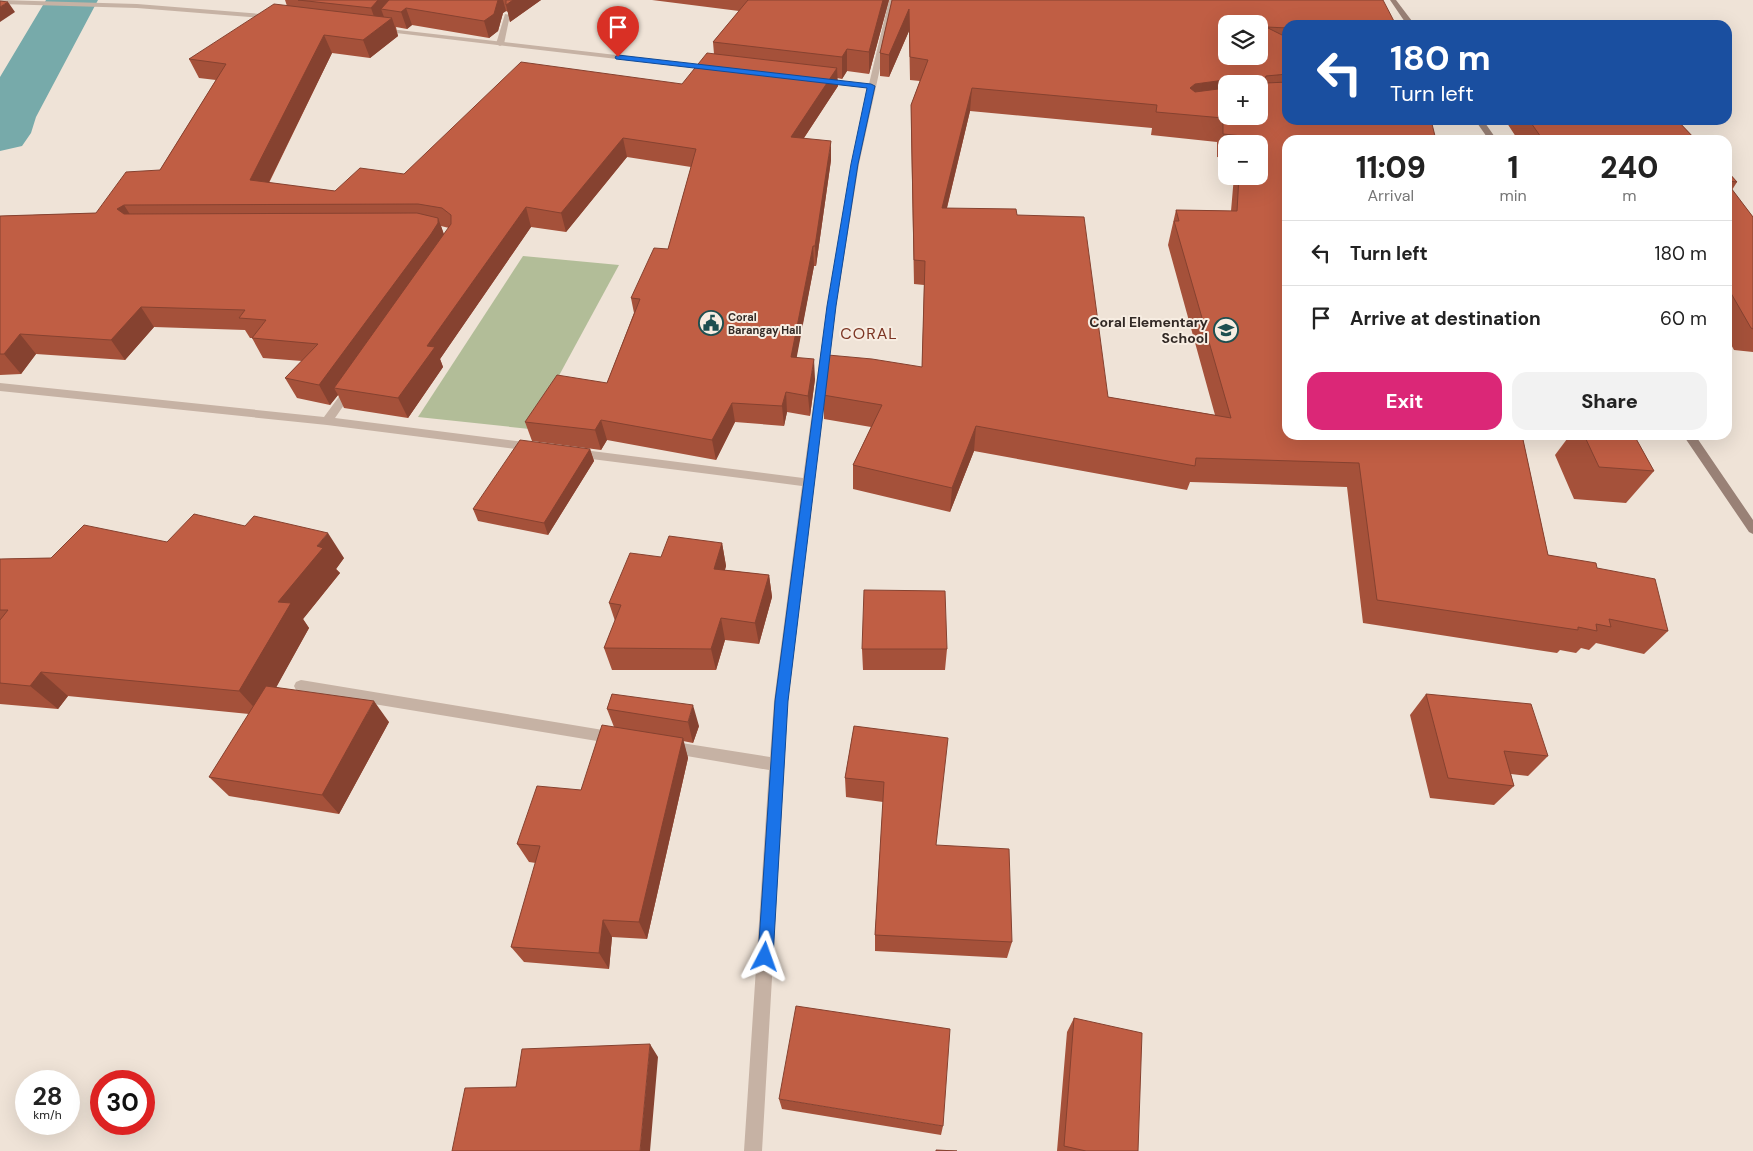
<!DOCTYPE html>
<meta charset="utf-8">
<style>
:root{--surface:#fff;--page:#f2f2f2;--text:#222;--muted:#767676;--line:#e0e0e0;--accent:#db2777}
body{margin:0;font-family:"DM Sans",sans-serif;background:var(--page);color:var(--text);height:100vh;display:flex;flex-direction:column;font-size:19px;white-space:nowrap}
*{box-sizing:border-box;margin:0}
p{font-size:16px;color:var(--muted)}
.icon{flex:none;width:28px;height:28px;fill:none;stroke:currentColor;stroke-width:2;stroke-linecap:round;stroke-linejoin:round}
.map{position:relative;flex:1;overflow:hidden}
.drawer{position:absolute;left:1282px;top:135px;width:450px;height:305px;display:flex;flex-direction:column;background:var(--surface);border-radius:15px;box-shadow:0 5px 20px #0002}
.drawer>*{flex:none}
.banner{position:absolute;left:1282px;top:20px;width:450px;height:105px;border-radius:15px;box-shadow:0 5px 20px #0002;background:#1a4fa0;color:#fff;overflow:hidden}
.controls{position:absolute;left:1218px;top:15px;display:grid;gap:10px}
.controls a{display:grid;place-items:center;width:50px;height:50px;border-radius:10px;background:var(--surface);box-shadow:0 5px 20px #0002;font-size:25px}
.speed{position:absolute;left:15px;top:1070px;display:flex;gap:10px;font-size:25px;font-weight:700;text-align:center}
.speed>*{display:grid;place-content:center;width:65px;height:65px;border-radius:50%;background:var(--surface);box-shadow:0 5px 20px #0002;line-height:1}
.speed small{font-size:12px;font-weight:400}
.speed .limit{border:8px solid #d22;background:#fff;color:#111}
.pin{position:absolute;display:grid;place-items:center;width:42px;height:42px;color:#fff;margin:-51px -21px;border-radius:50% 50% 50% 0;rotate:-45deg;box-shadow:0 0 5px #0007}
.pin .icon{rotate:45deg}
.me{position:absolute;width:55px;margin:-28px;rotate:4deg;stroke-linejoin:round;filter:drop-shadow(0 0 4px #0008)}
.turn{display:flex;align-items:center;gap:18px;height:105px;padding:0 25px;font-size:22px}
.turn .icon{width:65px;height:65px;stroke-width:2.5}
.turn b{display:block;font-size:35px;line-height:42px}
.eta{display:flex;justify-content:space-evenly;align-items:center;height:85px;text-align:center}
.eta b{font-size:30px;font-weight:800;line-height:35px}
.cta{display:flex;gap:10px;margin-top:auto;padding:10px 25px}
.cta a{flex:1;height:58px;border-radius:15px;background:var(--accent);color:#fff;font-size:20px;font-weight:800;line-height:58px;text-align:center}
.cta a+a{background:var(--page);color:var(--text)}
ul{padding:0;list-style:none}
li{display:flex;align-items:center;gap:15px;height:65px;padding:0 25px;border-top:1px solid var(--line)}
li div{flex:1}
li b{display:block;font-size:19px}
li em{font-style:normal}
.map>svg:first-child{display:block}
.green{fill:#b2bd98}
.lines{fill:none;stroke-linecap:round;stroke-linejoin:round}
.river{fill:#7aa;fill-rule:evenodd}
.lane{fill:#c6b2a4;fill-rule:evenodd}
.street{fill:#c6b2a4;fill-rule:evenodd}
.secondary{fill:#998176;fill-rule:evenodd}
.wall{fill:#a5513a;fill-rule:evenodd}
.shaded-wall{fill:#864230}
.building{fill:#c05e44;stroke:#864230;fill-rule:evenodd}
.route{fill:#1a73e8;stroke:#114b97}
.labels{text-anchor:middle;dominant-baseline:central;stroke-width:4;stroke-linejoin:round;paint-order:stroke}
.far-poi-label{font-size:11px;font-weight:bold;fill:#322925;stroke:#f7ede2;text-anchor:start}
.poi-label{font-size:14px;font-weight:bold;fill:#322925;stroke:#f7ede2;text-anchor:end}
.quarter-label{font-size:16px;letter-spacing:1px;fill:#7c3523;stroke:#f7ede2}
</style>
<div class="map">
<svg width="1753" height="1151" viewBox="0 0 1753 1151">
<rect width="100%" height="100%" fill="#efe3d7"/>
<!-- green -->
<path class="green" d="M523 256 619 265 530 429 418 417Z"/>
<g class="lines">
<!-- river -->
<path class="river" d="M46 0H98L36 117 31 133 22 146 0 151V77Z"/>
<!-- lane -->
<path class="lane" d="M505 14 510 15 504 44 500 46 496 44Z"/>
<!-- street -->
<path class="street" d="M0 0 137 4 274 15 277 17 274 19 137 8 0 4Z
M889 0H895L859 164 836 306 788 701 762 1151H744L769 770 669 753 664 751 662 747 664 743 669 741 770 757 774 701 802 486 576 457 570 453 576 449 803 478C821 347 839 217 868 88L821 83 817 81 821 79 869 84Z
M381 28 711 66 715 68 711 70 379 31V29Z
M0 383 324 417 346 387 350 385 355 389 335 418 532 443 538 447 532 451 327 425 0 391Z
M301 680 615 732 620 734 622 738 620 742 615 744 301 692 296 690 294 686 296 682Z"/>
<!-- secondary -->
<path class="secondary" d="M1390 0H1396L1415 25H1407Z
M1475 120H1483L1497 140H1489Z
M1683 435H1695L1753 520V534L1749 532Z"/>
</g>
<!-- wall -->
<path class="wall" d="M285 0H541L510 22 508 12 506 11 503 13 498 31 489 38 412 25 407 29 396 27 398 36 370 58 332 53 269 183 335 191 404 174 682 84 714 54 713 42 739 11 652 0H889L869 74 847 71 842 79 837 78 838 86 804 138 831 160 816 266H814L796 358 815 379 810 416 787 412 784 426 735 422 716 460 607 440 601 450 532 441 525 422 607 383 634 313 631 298 668 249 691 167 627 157 566 232 531 227 440 359 443 367 408 418 344 408 338 395 330 405 297 398 285 378 302 361 263 358 252 338H250L245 330 154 327 125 360 36 354 21 374 0 375V216L96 213 160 170 216 80 199 78 189 59 287 6ZM441 226 449 228 444 235Z
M892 0 1288 25V435H1522L1548 555 1597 568 1668 631 1644 654 1596 643 1589 650 1581 648 1576 653 1560 650 1557 653 1363 623 1347 487 1190 482 1187 490 974 451 950 512 853 489V465L871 427 824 419 823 395 922 367 924 285 914 284 911 128V105L920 81 910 80 909 31 889 77 880 76V53ZM1226 84H1259L1226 116ZM970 111 1152 128 1151 135 1217 142V157L1226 158V144H1259V176H1234L1231 211 1176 210 1168 245 1215 415 1108 397 1017 215 947 208Z
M1505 120H1677L1696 140H1518Z
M1728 172 1737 182 1732 190 1753 217V352L1734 350 1728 339Z
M1570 435H1634L1654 471 1626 503 1574 499 1555 455Z
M590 449 594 461 548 535 478 521 473 509Z
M167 542 344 558 336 569 340 573 303 619 309 628 276 687 389 722 339 814 229 796 209 777 249 714 68 696 58 709 0 704V559L51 558Z
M722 543 726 566 725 570 769 575 772 597 759 644 725 640 716 670H612L604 648 615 621 609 603 661 557Z
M862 649H947L945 670H863Z
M612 694 699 726 693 743 683 741 688 758 647 939 612 937 609 969 524 962 511 947 536 863 529 862 517 844 581 790 614 727 607 709Z
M1426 694 1548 756 1528 776 1511 774 1514 786 1494 805 1430 798 1410 715Z
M854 726 936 845 1012 942 1007 958 875 951V935L883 802 846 797 845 778Z
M1074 1018 1138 1151H1057L1067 1032Z
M779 1099 943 1126 941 1135 782 1109Z"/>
<!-- shaded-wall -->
<path class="shaded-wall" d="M378 0H399L381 9 384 17 377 25 371 8Z
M498 0H503L506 11 503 13 498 31 489 38 484 21Z
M513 0H541L510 22 506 5Z
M883 0H889L869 74V52Z
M8 2 15 12 0 22V7Z
M406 8 412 25 407 29 401 12Z
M909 9V31L889 77V55Z
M392 18 398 36 370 58 363 40Z
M324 35 332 53 260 200 250 180Z
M847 49V71L842 79V57Z
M837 68 838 86 792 156 791 137Z
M1232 79 1231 84H1226V100L1190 107V88L1195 84Z
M972 88 970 111 941 232 942 208Z
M623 138 627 157 566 232 561 213Z
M831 141V160L816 266 815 246Z
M124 205 136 224 117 209Z
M526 207 531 227 440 359 443 367 408 418 398 398 427 346Z
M438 218 445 237 334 388 338 395 330 405 319 385Z
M813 246 814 266 793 377 791 357Z
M141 307 154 327 125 360 111 340Z
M20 334 36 354 21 374 4 354Z
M814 359 815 379 810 416 808 396Z
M786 392 787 412 784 426 782 406Z
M732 403 735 422 716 460 712 440Z
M601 420 607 440 601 450 595 430Z
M976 426 974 451 950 512 952 488Z
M590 449 594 461 548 535 544 523Z
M328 533 344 558 336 569 340 573 303 619 309 628 261 715 239 691 278 602 317 546Z
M722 543 726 566 718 591 714 569Z
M769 575 772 597 759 644 755 623Z
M721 618 725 640 716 670 711 649Z
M41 672 68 696 58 709 30 686Z
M374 701 389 722 339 814 322 795Z
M693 705 699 726 693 743 688 722Z
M683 738 688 758 647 939 639 922Z
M603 920 612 937 609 969 599 953Z
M650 1044 658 1057 650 1151H640Z"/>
<!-- building -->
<path class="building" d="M298 0H378L371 8Z
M389 0H498L494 14 484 21 406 8 401 12 381 9Z
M506 0H513L506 5Z
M748 0H883L869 52 847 49 842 57 713 42Z
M892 0H1383L1396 25H1288V28L1266 27 1288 38V74L1266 76 1264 81 1266 83 1288 82V120H1431L1436 140H1288V435H1522L1548 555 1596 563 1597 568 1655 579 1668 631 1609 619 1611 627 1596 624 1597 631 1578 627V630L1377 600 1359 463 1196 458 1195 466 976 426 952 488 853 465 882 405 823 395 828 355 872 359 922 367 925 261 914 260 911 105 928 60 910 57 909 9 889 55 880 53ZM1226 24H1259V56H1226ZM1232 79 1234 81 1233 84H1259V116H1226V88L1195 92 1190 88 1195 84ZM972 88 1157 105 1156 112 1223 118V134L1242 136 1241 144H1259V176H1239L1237 211 1176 210 1179 221H1174L1231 418 1108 397 1084 217 1017 215 1016 209 942 208Z
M0 1 8 2 0 7Z
M274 4 392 18 363 40 324 35 250 180 335 191 360 168 404 174 521 62 682 84 707 53 837 68 791 137 831 141 815 246H813L791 357 814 359 808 396 786 392 782 406 732 403 712 440 601 420 595 430 525 422 557 375 607 383 640 299 631 298 654 248 668 249 696 149 623 138 561 213 526 207 427 346 435 347 398 398 334 388 451 224V215L442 208 418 204 124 205 117 209 124 214 417 213 438 218V223L431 234 319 385 285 378 318 344 252 338 266 320 239 318 245 310 141 307 111 340 20 334 4 354H0V216L96 213 126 172 160 170 226 64 189 59Z
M1529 120H1677L1696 140H1543Z
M1728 172 1737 182 1728 181Z
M1728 184 1753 217V329L1751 328 1728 288Z
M1584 435H1634L1654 471 1599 467Z
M520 440 590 449 544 523 473 509Z
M194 514 245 526 254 516 328 533 317 546 323 548 278 602 291 603 239 691 41 672 30 686 0 683V620L8 610H0V559L51 558 84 525 167 542Z
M669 536 722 543 714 569 769 575 755 623 721 618 711 649 604 648 621 605 609 603 630 553 661 557Z
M864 590 945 591 947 649H862Z
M266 686 374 701 322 795 209 777Z
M612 694 693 705 688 722 607 709Z
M1426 694 1531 704 1548 756 1504 751 1514 786 1448 778Z
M602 725 683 738 639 922 603 920 599 953 511 947 540 846 517 844 537 786 581 790Z
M854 726 948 738 936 845 1009 849 1012 942 875 935 884 782 845 778Z
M796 1006 950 1029 943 1126 779 1099Z
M1074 1018 1142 1033 1138 1151H1086L1064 1146Z
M650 1044 640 1151H452L465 1088 516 1087 522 1049Z
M936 1150 957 1151H936Z"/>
<!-- route -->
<path class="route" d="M618 55 871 84 875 86 858 164 836 306 788 701 773 957 770 962 765 964 760 962 758 957 775 701 827 306 851 164 867 88 616 59 615 57Z"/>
<!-- icons -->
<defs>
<symbol id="civic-ring" viewBox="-11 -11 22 22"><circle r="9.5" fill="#f7ede2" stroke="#1d4f50" stroke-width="1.5"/><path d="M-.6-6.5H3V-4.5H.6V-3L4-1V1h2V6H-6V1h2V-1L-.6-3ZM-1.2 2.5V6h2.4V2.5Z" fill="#1d4f50"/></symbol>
<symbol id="school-ring" viewBox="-11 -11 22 22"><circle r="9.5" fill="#f7ede2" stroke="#1d4f50" stroke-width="1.5"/><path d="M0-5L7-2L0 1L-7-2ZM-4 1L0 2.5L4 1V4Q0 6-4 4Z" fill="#1d4f50"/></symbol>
</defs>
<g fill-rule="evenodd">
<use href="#civic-ring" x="697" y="309" width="28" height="28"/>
<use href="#school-ring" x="1212" y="316" width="28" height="28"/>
</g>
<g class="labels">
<!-- far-poi labels -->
<g class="far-poi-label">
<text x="728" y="317">Coral<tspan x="728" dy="13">Barangay Hall</tspan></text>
</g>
<!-- poi labels -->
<g class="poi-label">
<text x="1208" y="322">Coral Elementary<tspan x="1208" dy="16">School</tspan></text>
</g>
<!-- quarter labels -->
<g class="quarter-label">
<text x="869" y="333">CORAL</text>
</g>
</g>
</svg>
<div class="controls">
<a><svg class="icon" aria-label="layers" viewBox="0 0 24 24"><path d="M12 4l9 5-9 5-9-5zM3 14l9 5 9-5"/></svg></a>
<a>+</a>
<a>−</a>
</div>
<div class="speed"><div>28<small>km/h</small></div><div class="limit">30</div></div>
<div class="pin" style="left:618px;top:57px;background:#d93025"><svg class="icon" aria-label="arrive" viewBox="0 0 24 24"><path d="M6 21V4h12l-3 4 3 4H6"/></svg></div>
<svg class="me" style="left:765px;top:957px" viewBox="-20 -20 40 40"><path d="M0-17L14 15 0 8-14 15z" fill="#1a73e8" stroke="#fff" stroke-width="4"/></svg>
<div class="banner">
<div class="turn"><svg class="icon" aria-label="left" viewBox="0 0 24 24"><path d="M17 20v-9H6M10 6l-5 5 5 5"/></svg><div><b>180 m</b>Turn left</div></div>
</div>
<section class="drawer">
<div class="eta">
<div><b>11:09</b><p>Arrival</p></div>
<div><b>1</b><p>min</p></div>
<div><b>240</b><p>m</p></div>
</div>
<ul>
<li><svg class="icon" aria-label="left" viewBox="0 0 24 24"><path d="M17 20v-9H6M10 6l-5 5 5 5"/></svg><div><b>Turn left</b></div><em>180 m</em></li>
<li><svg class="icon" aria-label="arrive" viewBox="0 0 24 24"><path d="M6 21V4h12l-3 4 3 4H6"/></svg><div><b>Arrive at destination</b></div><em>60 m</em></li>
</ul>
<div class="cta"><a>Exit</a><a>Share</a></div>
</section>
</div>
